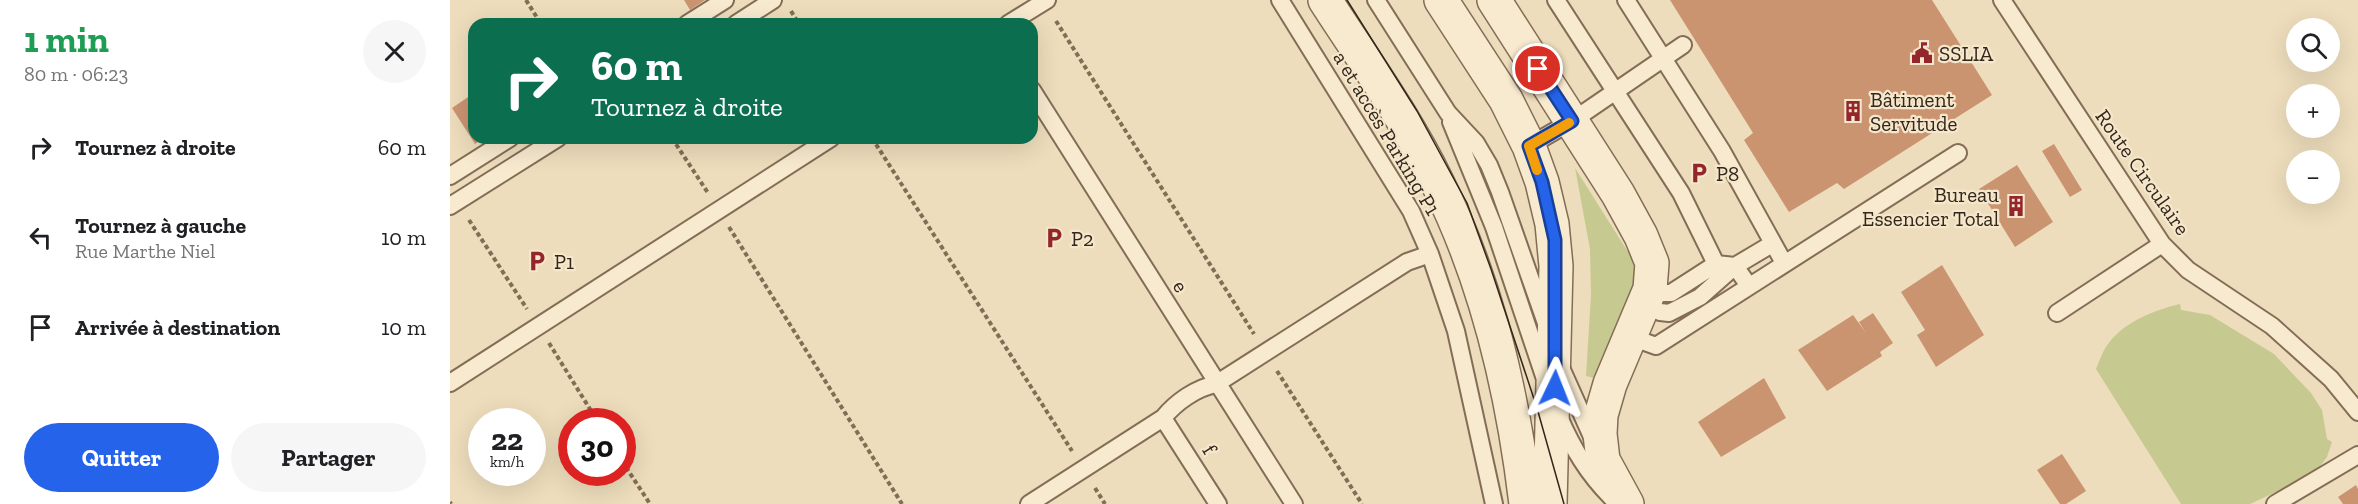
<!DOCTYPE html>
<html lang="fr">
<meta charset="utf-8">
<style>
:root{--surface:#fff;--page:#f6f6f6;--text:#202124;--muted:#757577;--accent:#2563eb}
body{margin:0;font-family:"Zilla Slab",serif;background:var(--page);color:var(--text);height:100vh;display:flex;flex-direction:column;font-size:22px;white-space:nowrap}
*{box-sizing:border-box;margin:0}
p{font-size:20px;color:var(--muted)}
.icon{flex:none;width:33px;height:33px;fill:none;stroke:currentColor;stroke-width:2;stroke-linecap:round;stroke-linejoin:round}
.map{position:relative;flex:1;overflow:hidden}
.details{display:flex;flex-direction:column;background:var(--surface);width:450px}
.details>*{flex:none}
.banner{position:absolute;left:18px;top:18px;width:570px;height:126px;border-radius:18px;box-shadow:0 6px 24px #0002;background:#0b6e4f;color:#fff;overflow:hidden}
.controls{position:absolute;left:1836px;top:18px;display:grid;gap:12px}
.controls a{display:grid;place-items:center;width:54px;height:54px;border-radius:50%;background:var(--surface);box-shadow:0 6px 24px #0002;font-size:30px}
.speed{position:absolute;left:18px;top:408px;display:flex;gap:12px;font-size:30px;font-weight:700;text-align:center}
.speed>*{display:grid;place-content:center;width:78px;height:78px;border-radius:50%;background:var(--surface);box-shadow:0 6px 24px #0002;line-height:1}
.speed small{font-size:15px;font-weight:400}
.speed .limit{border:9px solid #d22;background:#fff;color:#111}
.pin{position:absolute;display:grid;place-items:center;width:51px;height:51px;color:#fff;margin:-26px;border:3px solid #fff;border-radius:50%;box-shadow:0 2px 6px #0007}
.me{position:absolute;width:66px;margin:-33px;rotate:2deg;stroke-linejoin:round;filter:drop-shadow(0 0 4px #0008)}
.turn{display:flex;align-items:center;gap:21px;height:126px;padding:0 24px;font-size:27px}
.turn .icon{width:78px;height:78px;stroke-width:2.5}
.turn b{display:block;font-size:42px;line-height:51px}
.round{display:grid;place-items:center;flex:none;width:63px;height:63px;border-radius:32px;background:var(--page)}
.head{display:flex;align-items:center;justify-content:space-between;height:102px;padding:0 24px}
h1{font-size:36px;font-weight:800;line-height:45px;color:#1e9e55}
.action{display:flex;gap:12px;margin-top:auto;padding:12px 24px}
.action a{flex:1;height:69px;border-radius:36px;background:var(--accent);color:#fff;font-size:24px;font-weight:800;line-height:69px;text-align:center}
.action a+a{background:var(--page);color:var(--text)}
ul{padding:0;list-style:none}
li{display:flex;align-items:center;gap:18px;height:90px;padding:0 24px}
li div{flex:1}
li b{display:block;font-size:22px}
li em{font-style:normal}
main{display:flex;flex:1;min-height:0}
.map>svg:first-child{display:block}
.green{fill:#c6ca90}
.building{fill:#cb9471}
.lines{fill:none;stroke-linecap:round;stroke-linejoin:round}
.service-casing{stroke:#846d56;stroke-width:20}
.minor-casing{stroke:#846d56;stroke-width:36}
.path{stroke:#846d56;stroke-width:4;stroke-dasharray:4.5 3;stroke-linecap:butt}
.service{stroke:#f8eacf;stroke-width:16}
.minor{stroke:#f8eacf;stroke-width:33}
.tram{stroke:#33261b;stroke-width:1.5}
.route-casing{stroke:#184099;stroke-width:15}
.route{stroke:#2563eb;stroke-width:10}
.slow{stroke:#f59e0b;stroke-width:10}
.labels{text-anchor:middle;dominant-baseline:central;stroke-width:4.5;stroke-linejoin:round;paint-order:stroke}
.poi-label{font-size:21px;fill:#33261b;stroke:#f5e7cb;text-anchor:start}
.street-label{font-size:21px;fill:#33261b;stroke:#f5e7cb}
</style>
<main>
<section class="details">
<div class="head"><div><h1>1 min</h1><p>80 m · 06:23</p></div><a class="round"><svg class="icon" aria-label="close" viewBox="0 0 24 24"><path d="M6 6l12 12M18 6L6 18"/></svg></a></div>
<ul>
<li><svg class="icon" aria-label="right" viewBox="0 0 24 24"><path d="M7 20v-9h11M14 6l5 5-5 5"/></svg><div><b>Tournez à droite</b></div><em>60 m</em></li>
<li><svg class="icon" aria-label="left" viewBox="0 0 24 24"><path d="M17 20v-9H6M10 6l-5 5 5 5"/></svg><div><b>Tournez à gauche</b><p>Rue Marthe Niel</p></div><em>10 m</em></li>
<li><svg class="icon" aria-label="arrive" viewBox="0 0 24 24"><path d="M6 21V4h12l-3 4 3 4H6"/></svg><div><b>Arrivée à destination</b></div><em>10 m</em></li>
</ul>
<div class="action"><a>Quitter</a><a>Partager</a></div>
</section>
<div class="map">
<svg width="1908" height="504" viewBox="0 0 1908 504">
<rect width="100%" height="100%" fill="#edddbc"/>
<!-- green -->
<path class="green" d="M1125 168 1190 271 1144 378 1136 376 1141 295 1140 249Z
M1730 304 1731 310 1760 315 1824 354 1861 393 1872 410 1877 439 1882 442 1877 457 1864 474 1800 504H1731L1646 369C1649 362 1652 353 1656 347 1671 323 1704 310 1730 304Z"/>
<!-- building -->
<path class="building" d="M234 0H255L240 10Z
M1220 0H1482L1542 95 1394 189 1387 183 1339 212 1294 140 1303 133Z
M24 93V138H34L25 144 2 108Z
M1604 144 1632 190 1620 197 1592 151Z
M1567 165 1603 222 1565 247 1529 189Z
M1492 265 1534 335 1486 367 1467 335 1475 330 1451 292Z
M1423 313 1443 343 1430 352 1432 356 1377 391 1348 350 1403 315 1416 333 1409 322Z
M1314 378 1336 418 1271 457 1248 422Z
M1612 454 1636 491 1616 504H1610L1587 470Z
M1906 485 1908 489V504H1893L1888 497Z"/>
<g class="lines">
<defs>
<path id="service" d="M830 0 961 211 980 254 1006 331 1044 504
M926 0 998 113 1026 143 1039 165 1050 192 1096 323
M1106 0 1231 193 1266 264 1285 266 1299 286
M1176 0 1272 151 1334 263
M1552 0 1712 244 1738 270 1822 326 1881 379 1908 412
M237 24 275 0
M286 24 323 0
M558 24 597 0
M582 90 844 504
M1001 122 1044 227 1094 376
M1079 146 1122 121 1233 45
M0 176 60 138
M0 206 108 138
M1200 289 1210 293H1221L1266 264
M1194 305 1210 312 1219 313 1250 297 1285 266 1322 244
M1607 313 1712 244
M1181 337 1206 346 1508 153
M1112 370 1143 439
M0 383 381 138
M1109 417C1123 449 1138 474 1162 498
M713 418 768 504
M579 504 713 418C726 402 746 388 766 384L957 262 980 254
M1825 504 1908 455"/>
<path id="minor" d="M875 0C913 59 956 118 987 182 1037 281 1063 394 1076 504
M991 0 1056 100 1079 146 1092 182 1102 224 1106 266 1100 504
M1044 0 1168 194 1191 236 1202 263 1200 289 1160 384 1151 415 1150 434 1153 460 1177 504"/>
</defs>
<!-- service casing -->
<use href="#service" class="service-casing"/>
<!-- minor casing -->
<use href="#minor" class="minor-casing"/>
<!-- path -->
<path class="path" d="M76 0 91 24
M341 11 349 24
M606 21 804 334
M222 138 258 193
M422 138 622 451
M19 220 77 309
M279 227 452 504
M99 343 148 422
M827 371 912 504
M172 461 200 504
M645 488 655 504
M0 502 1 504"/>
<!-- service -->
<use href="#service" class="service"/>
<!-- minor -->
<use href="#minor" class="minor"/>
<!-- tram -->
<path class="tram" d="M897 0 967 111 1017 203 1041 269 1087 408 1114 504"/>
</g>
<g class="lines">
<defs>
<path id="route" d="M1088 69 1122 121 1079 146 1092 182 1105 240V388"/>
</defs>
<!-- route casing -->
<use href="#route" class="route-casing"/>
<!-- route -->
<use href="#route" class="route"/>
<!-- slow -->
<path class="slow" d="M1087 170 1079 146 1119 123"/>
</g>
<!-- icons -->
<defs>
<symbol id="civic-bare" viewBox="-9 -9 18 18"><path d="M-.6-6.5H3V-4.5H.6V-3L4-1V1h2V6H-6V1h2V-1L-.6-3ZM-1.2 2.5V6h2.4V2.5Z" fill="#93262b" stroke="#f5e7cb" stroke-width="2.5" paint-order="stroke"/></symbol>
<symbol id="building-bare" viewBox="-9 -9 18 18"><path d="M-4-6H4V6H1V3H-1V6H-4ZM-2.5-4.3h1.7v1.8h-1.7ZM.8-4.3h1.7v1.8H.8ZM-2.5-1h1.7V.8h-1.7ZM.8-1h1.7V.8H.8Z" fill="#93262b" stroke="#f5e7cb" stroke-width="2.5" paint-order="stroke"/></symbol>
<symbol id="parking-bare" viewBox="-9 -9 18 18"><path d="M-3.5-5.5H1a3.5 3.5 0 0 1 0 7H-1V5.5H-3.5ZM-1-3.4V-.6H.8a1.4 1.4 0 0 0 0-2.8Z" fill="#93262b" stroke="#f5e7cb" stroke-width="2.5" paint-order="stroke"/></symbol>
</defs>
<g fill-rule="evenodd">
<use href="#civic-bare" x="1457" y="38" width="30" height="30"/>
<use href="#building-bare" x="1388" y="96" width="30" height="30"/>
<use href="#parking-bare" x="1234" y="158" width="30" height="30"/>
<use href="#building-bare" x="1551" y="191" width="30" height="30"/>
<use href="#parking-bare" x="589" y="223" width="30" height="30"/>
<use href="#parking-bare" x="72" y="246" width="30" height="30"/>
</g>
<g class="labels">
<!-- poi labels -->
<g class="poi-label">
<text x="1489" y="53">SSLIA</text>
<text x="1420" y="99">Bâtiment<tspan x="1420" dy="24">Servitude</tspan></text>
<text x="1266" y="173">P8</text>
<text x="1549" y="194" text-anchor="end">Bureau<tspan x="1549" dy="24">Essencier Total</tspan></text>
<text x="621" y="238">P2</text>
<text x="104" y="261">P1</text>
</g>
<!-- street labels -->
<g class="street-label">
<text transform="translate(937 133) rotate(59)">a et accès Parking P1</text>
<text transform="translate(1693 172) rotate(55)">Route Circulaire</text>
<text transform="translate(731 286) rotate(58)">e</text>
<text transform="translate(760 449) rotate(58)">f</text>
</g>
</g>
</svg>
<div class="controls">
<a><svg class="icon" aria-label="search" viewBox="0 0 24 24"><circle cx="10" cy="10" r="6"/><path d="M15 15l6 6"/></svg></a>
<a>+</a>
<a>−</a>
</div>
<div class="speed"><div>22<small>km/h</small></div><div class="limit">30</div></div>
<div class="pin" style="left:1088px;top:69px;background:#d93025"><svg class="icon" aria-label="arrive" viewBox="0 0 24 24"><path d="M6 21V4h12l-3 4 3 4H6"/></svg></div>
<svg class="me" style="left:1105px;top:388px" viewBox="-20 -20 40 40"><path d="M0-17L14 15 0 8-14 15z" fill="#2563eb" stroke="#fff" stroke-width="4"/></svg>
<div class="banner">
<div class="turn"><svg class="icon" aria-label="right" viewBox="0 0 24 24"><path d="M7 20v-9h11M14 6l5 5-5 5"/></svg><div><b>60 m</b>Tournez à droite</div></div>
</div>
</div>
</main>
